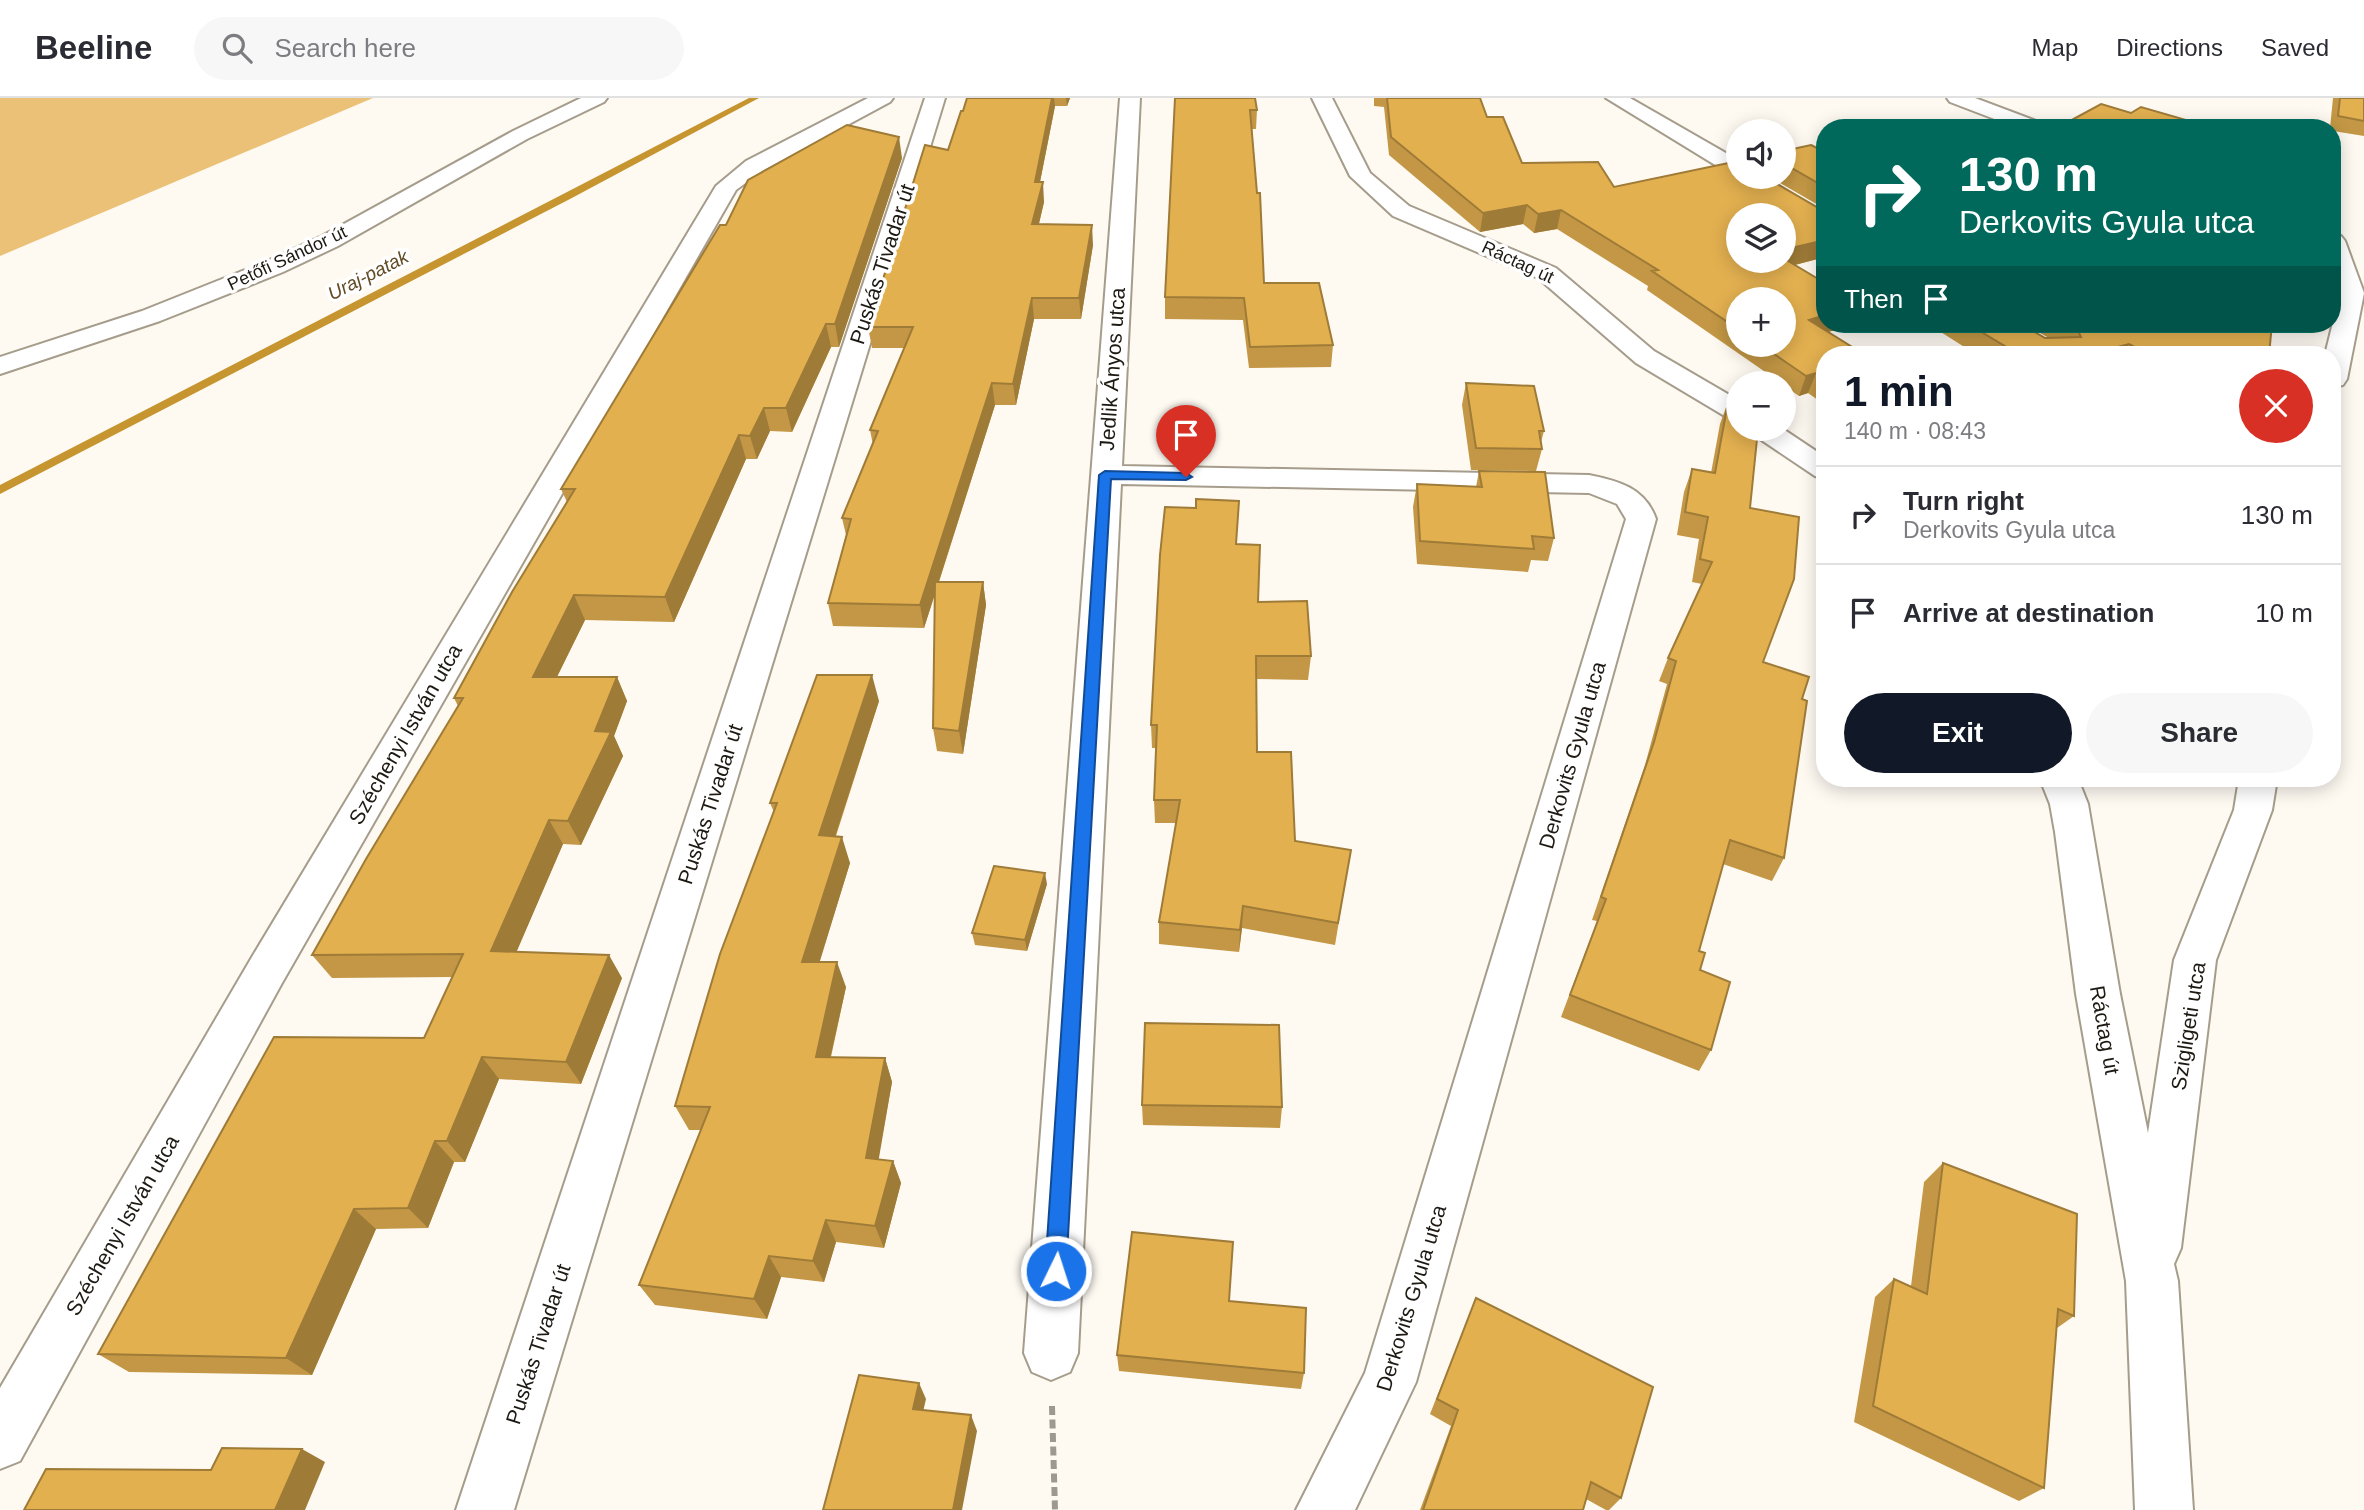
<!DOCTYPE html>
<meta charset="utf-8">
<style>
:root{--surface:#fff;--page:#f7f7f7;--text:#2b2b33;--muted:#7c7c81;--line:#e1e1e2;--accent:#111827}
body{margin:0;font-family:Helvetica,sans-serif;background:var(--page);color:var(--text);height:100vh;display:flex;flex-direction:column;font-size:26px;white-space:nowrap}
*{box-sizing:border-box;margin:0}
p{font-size:23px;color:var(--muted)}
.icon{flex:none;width:38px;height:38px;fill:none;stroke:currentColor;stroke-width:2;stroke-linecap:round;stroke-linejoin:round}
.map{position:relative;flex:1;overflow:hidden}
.side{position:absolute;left:1816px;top:248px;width:525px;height:441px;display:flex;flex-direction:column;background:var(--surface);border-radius:28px;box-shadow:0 4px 18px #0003}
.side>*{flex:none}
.banner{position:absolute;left:1816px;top:21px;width:525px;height:214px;border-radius:28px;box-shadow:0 4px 18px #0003;background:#00695c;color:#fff;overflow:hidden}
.controls{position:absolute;left:1726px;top:21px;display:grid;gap:14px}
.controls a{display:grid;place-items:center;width:70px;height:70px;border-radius:50%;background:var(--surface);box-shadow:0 4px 18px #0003;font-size:35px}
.pin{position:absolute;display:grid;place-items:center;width:60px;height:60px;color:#fff;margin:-72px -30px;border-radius:50% 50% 50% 0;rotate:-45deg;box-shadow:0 0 7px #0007}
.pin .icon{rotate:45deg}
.me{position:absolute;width:77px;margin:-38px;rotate:4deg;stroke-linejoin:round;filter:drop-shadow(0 0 5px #0008)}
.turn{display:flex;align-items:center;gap:24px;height:147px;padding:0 28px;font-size:32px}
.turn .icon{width:91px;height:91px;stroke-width:2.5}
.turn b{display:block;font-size:49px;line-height:60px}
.then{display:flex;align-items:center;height:66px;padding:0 28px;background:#0003;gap:14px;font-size:26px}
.round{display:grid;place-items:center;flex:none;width:74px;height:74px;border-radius:37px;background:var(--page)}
.head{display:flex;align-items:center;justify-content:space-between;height:119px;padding:0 28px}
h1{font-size:42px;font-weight:800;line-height:52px;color:var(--accent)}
.primary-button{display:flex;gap:14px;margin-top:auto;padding:14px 28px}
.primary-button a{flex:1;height:80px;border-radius:42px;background:var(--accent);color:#fff;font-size:28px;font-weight:800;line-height:80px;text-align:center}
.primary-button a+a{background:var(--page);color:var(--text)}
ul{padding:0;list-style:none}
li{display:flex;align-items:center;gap:21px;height:98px;padding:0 28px;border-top:2px solid var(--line)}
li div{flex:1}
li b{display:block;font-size:26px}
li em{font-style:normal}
header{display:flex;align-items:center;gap:42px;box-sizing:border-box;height:98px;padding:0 35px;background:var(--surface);border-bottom:2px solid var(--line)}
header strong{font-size:33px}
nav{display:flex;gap:38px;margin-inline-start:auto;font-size:24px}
.search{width:490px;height:63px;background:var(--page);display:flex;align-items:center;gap:18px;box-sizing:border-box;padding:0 24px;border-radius:38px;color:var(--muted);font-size:26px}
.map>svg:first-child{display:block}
.green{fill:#ebc177}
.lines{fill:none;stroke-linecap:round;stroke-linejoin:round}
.stream{fill:#c69530;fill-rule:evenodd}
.minor-casing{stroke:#a69c8b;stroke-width:4}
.path{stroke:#9d9991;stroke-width:6;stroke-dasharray:9 4.5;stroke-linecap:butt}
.minor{fill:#fff;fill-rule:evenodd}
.wall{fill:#c39745;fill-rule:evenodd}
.shaded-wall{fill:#9f7b38}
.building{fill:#e3b050;stroke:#9f7b38;stroke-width:2}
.route{fill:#1a73e8;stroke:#114b97;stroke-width:2}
.labels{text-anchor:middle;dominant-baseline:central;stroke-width:7;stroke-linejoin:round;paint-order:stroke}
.far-street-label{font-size:18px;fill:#1e1a13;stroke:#fff}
.far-water-label{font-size:19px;font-style:italic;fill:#624c25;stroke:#fff}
.street-label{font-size:21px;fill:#1e1a13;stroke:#fff}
</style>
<header>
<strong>Beeline</strong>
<div class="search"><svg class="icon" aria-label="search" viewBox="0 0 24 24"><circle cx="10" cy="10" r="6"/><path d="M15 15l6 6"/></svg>Search here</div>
<nav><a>Map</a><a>Directions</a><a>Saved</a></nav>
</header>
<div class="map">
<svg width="2364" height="1412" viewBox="0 0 2364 1412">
<rect width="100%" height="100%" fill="#fefaf2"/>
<!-- green -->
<path class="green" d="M0 0H373L0 158Z"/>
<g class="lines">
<!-- stream -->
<path class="stream" d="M749 0H759L570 101 0 396V387Z"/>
<defs>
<path id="minor" d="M581 0H607L604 4 527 41 338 148 283 174 160 223 0 276V259L142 213 265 164 322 138 513 33Z
M868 0H893L890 4 762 73 736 92 282 885 20 1363 0 1371V1290L252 859 716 88 746 63Z
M925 0H945L514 1412H456Z
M1120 0H1140L1122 368 1589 377C1619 383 1645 390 1656 421L1416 1284 1355 1412H1296L1365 1275 1626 421 1617 406 1589 395 1121 386 1078 1255 1070 1274 1051 1282 1032 1274 1024 1255Z
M1312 0H1332L1370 75 1409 108 1556 170 1654 253 1738 302V322L1728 320 1636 265 1538 180 1393 118 1350 78Z
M1606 0H1630L1738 62V77L1730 76Z
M1947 0H1975L2044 26 2047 30H2018L1950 4Z
M2333 136 2341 138 2345 143 2364 195 2347 281 2343 287 2333 289V257H2325L2340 196 2333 176Z
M1750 331H1783L1825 359V381L1815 378 1754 337Z
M2040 681H2078L2088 706 2120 896 2148 1035 2174 862 2234 712 2239 681H2277L2272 712 2216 862 2181 1150 2174 1166 2178 1183 2193 1412H2135L2126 1183 2076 896 2055 734 2050 706Z"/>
</defs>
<!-- minor casing -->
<use href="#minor" class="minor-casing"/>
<!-- path -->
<path class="path" d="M1052 1308 1055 1412"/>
<!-- minor -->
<use href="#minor" class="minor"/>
</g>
<!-- wall -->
<path class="wall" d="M967 0H1070L1067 8H1055L1040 84 1044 104 1039 126 1093 147 1081 221H1034L1016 307H995L939 484H983L986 507 963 656 937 653 933 630 935 496 924 530 833 528 828 505 846 437 842 420 873 347 870 332 904 250H872L868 229 948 52 963 13Z
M1175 0 1257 12 1256 31H1252L1264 185 1333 247 1331 269 1249 270 1243 222 1165 221V199Z
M1374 0H1480L1487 19 1522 65 1614 89 1825 112V159L1795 167 1825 226H1854L1828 234 1825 257V307L1808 295 1799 298 1783 287V285H1781L1647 192 1648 188 1557 131 1534 135 1523 126 1480 134 1389 57 1384 9 1374 8ZM1738 201 1783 247H1738Z
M2333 0H2364V38L2333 33V30H2330Z
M1783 53 1825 54V111L1770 79H1783Z
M902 60 839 249H831L792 334 770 333 757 361H746L674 524 585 522 557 579H617L627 603 614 638 623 658 581 747 563 746 516 854 622 880 581 986 499 981 465 1064H454L428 1130 376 1131 312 1277 129 1274 98 1256 424 940 453 879 332 880 312 857 458 608 454 600 567 404 561 391 726 127Z
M1938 226H2021L2045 240H2049L2024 226H2272L2269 257H1977L1936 231Z
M1466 285 1544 333 1541 344 1542 351 1536 373 1471 372 1462 307Z
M1728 304 1750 410 1763 564 1802 601 1784 760 1772 783 1723 766 1699 853 1711 952 1699 973 1561 919 1597 823 1592 822 1645 667 1667 586 1659 583 1668 560 1702 486 1692 484 1699 441 1677 437 1684 394 1692 371 1711 375 1720 326Z
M1479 373 1554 440 1548 463 1531 462 1528 474 1417 466 1413 409 1417 386 1476 389Z
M1236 446 1258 504 1311 558 1308 582 1256 581 1257 654 1295 743 1347 775 1335 847 1242 830 1239 854 1159 846V824L1176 725H1155L1154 702 1156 650H1152L1151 627Z
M879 603 836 738 850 765 819 864 846 889 831 959 885 960 892 984 878 1061 893 1063 901 1085 884 1150 836 1144 824 1184 781 1179 767 1221 655 1207 639 1187 701 1032H689L675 1008 774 714 770 705Z
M1047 786 1027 853 975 847 972 835Z
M1142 1007 1282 1009 1280 1030 1143 1027Z
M1943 1065 2074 1218 2057 1230 2044 1390 2019 1403 1854 1324 1875 1199 1894 1181 1911 1188 1924 1084Z
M1476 1200 1621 1400 1609 1412H1606L1586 1401 1583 1412H1420L1451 1328 1430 1316Z
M1229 1203 1304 1275 1301 1291 1119 1273 1117 1257Z"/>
<!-- shaded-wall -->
<path class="shaded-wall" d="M1052 0H1054L1055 8 1036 104 1035 84Z
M1066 0H1070L1067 8Z
M899 39 902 60 839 249 835 226Z
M1043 84 1044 104 1034 146 1032 126Z
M1527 107 1523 126 1480 134 1483 115Z
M1561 112 1557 131 1534 135 1538 116Z
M1092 127 1093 147 1081 221 1079 200Z
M1825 142V159L1767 174 1783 163V152Z
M1032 200 1034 221 1016 307 1013 286Z
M1825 217V226H1854V227L1802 241 1809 222Z
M826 226 831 249 792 334 786 310Z
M2129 246 2122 257H2087Z
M1816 275 1808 295 1799 298 1806 278Z
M992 285 995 307 924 530 920 507Z
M764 310 770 333 757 361 750 338Z
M739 337 746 361 674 524 665 499Z
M983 484 986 507 963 656 959 633Z
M574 497 585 522 545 603 533 579Z
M872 577 879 603 827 763 819 737Z
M617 579 627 603 614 638 623 658 581 747 568 723 595 633Z
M549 722 563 746 507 876 491 853Z
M842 739 850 765 812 889 802 864Z
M1045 775 1047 786 1027 853 1025 842Z
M1243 808 1242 830 1239 854 1240 832Z
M609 857 622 880 581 986 566 964Z
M837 864 846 889 825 983 816 959Z
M482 959 499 981 465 1064 447 1043Z
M885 960 892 984 875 1083 866 1060Z
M435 1043 454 1064 428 1130 408 1110Z
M893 1063 901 1085 884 1150 875 1128Z
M354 1111 376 1131 312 1277 286 1260Z
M826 1122 836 1144 824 1184 813 1163Z
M769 1158 781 1179 767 1221 754 1201Z
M919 1285 926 1301 920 1327 913 1311Z
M971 1317 977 1333 962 1412H953Z
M302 1351 325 1364 305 1412H275Z"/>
<!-- building -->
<path class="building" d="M967 0H1052L1035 84H1043L1032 126 1092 127 1079 200H1032L1013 286 992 285 920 507 828 505 851 421 842 420 878 333 870 332 913 229H868L925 47 948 52 961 13H963Z
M1175 0H1255L1257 12H1250L1257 95H1260L1264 185H1319L1333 247 1250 249 1244 200 1165 199Z
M1387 0H1480L1487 19H1503L1522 65 1598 64 1614 89 1738 63V79H1765L1822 112H1825V142L1783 152V117H1738V163H1783V160L1825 185V217L1809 222 1865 257H1825V281L1816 275 1806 278 1761 247H1783V201H1738V231L1652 173 1658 172 1561 112 1538 116 1527 107 1483 115 1391 39Z
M2340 0H2364V23L2338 18Z
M2101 6 2131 15 2141 9 2193 24 2183 30H2057Z
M847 27 899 39 835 226H826L786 310H764L750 338 739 337 665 499 574 497 533 579H617L595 633 611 634 568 723 549 722 491 853 609 857 566 964 482 959 447 1043H435L408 1110 354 1111 286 1260 98 1256 274 939 424 940 463 856 312 857 366 761 463 600H454L512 494 575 391H561L720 127H726L748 82Z
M1811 47 1825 54V89L1783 65V53Z
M1968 226H2021L2045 240 2081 239 2076 229 2070 226H2272L2269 257H2150L2129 246 2087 257H2020Z
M1466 285 1534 288 1544 333H1539L1542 351 1476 350Z
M1728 304 1738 305V331H1758L1750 410 1799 419 1794 481 1763 564 1809 579 1802 601 1807 603 1784 760 1730 742 1699 853 1705 855 1700 872 1730 884 1711 952 1570 897 1606 801 1601 799 1654 644 1676 563 1668 560 1712 464 1700 461 1708 419 1685 414 1692 371 1715 375Z
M1479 373 1545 374 1554 440 1532 438 1534 451 1420 443 1417 386 1482 389Z
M1196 401 1239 403 1236 446 1260 447 1258 504 1307 503 1311 558H1256L1257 654H1291L1295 743 1351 752 1338 825 1243 808 1240 832 1159 824 1180 702H1154L1157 627H1151L1160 457 1165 409 1196 410Z
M935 484H983L959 633 933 630Z
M817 577H872L819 737 842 739 802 864H837L816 959 885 960 866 1060 893 1063 875 1128 826 1122 813 1163 769 1158 754 1201 639 1187 710 1009 675 1008 720 856 777 705H770Z
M994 768 1045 775 1025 842 972 835Z
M1145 925 1279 927 1282 1009 1142 1007Z
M1943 1065 2077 1116 2074 1218 2058 1211 2044 1390 1873 1308 1894 1181 1927 1196Z
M1132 1134 1233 1144 1229 1203 1306 1210 1304 1275 1117 1257Z
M1476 1200 1653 1289 1621 1400 1591 1384 1583 1412H1423L1458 1312 1437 1301Z
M859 1277 919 1285 913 1311 971 1317 953 1412H823Z
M222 1350 302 1351 275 1412H24L46 1371 211 1372Z"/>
<!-- route -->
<path class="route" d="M1105 373 1186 375 1192 379 1186 382 1111 381 1066 1173 1063 1180 1056 1183 1048 1180 1045 1173 1099 377Z"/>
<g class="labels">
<!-- far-street labels -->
<g class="far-street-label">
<text transform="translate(287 160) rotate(-25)">Petőfi Sándor út</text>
<text transform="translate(1518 164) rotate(25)">Ráctag út</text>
</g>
<!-- far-water labels -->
<g class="far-water-label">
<text transform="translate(368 177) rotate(-27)">Uraj-patak</text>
</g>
<!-- street labels -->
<g class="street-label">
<text transform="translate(882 166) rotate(-72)">Puskás Tivadar út</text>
<text transform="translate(1112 271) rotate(-86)">Jedlik Ányos utca</text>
<text transform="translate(405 636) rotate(-60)">Széchenyi István utca</text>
<text transform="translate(1572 657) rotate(-74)">Derkovits Gyula utca</text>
<text transform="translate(710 706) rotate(-72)">Puskás Tivadar út</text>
<text transform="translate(2188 928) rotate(-81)">Szigligeti utca</text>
<text transform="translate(2105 932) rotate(80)">Ráctag út</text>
<text transform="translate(122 1127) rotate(-60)">Széchenyi István utca</text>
<text transform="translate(1411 1200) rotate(-73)">Derkovits Gyula utca</text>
<text transform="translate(538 1246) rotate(-72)">Puskás Tivadar út</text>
</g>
</g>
</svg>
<div class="controls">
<a><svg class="icon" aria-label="sound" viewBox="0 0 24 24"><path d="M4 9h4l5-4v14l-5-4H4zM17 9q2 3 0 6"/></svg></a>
<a><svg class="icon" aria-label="layers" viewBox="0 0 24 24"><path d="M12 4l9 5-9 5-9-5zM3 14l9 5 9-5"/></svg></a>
<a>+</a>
<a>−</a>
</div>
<div class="pin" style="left:1186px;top:379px;background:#d93025"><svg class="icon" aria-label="arrive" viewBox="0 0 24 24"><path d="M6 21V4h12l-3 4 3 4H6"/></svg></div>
<svg class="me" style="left:1056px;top:1173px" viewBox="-20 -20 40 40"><circle r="17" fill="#1a73e8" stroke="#fff" stroke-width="3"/><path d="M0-11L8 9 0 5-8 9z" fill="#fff"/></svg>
<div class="banner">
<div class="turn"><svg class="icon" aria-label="right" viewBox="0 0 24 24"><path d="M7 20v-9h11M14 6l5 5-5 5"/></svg><div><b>130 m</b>Derkovits Gyula utca</div></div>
<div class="then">Then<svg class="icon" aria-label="arrive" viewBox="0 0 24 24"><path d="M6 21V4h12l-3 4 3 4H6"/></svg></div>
</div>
<section class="side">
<div class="head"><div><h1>1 min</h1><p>140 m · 08:43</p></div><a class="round" style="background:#d93025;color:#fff"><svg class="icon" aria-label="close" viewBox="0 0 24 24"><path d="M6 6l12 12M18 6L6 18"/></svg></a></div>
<ul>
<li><svg class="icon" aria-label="right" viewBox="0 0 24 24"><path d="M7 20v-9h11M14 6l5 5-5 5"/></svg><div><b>Turn right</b><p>Derkovits Gyula utca</p></div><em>130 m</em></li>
<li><svg class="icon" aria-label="arrive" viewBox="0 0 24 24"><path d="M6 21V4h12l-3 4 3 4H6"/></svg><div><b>Arrive at destination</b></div><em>10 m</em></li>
</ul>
<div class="primary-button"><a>Exit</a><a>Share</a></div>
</section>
</div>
